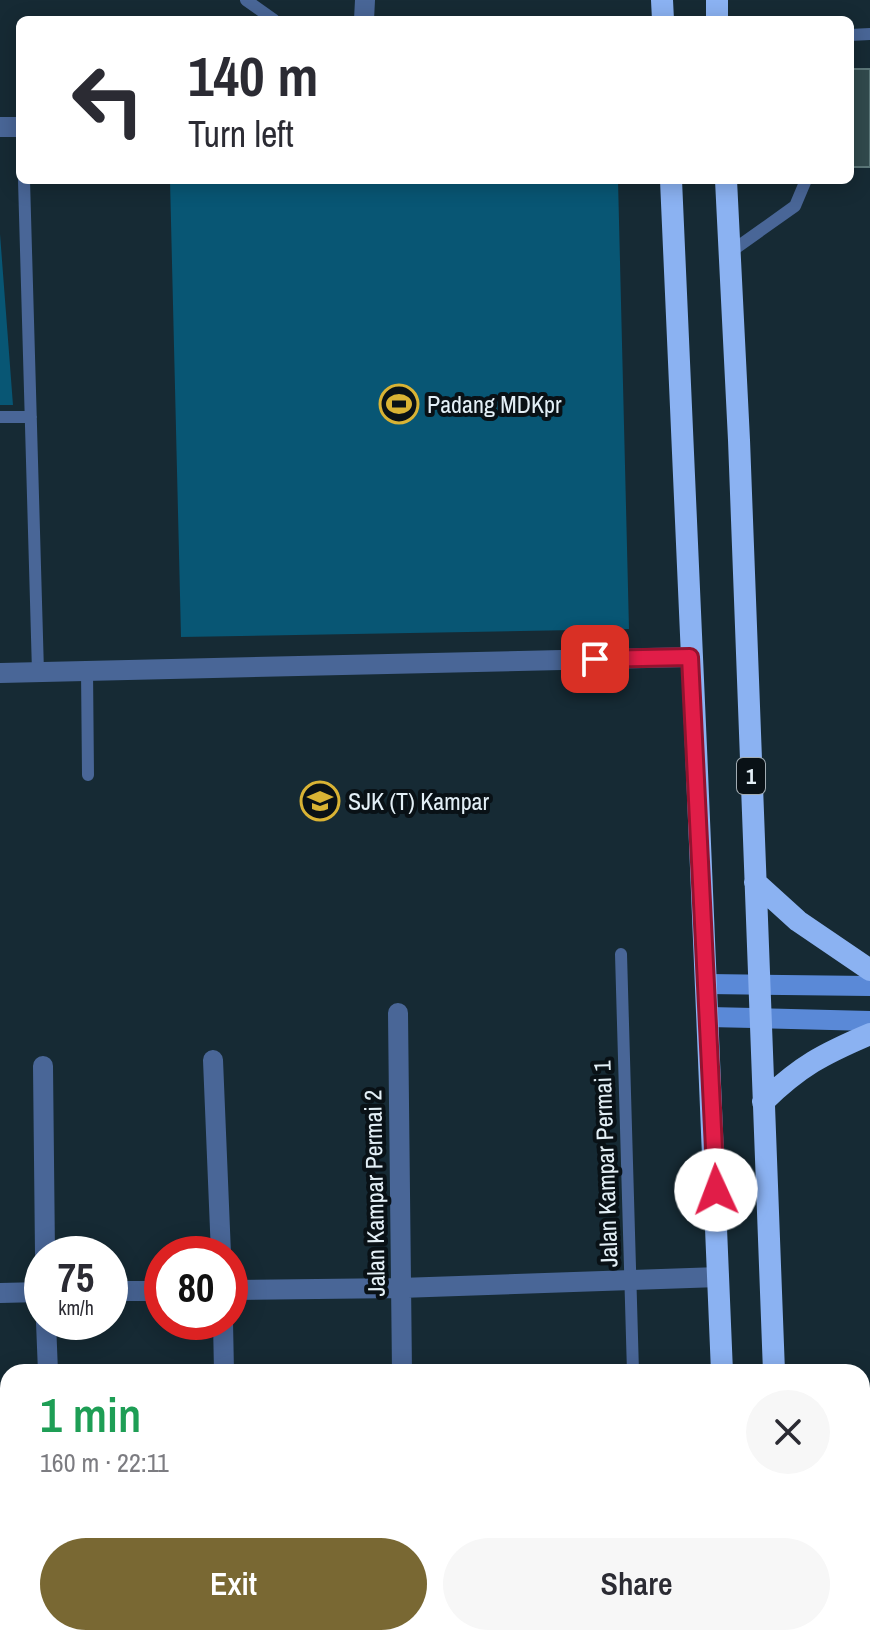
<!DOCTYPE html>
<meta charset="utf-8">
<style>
:root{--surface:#fff;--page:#f7f7f7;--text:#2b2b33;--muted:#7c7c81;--accent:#796833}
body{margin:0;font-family:"Archivo Narrow",sans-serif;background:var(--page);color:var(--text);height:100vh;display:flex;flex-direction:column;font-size:30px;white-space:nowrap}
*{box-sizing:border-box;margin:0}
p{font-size:26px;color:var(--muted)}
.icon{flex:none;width:44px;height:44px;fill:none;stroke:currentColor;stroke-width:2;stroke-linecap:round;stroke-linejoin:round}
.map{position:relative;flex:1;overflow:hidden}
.side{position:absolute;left:0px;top:1364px;width:870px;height:282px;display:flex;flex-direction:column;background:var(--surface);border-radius:24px 24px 0 0;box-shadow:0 4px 20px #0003}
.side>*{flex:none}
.guide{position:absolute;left:16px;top:16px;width:838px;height:168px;border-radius:12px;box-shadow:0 4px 20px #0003;background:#fff;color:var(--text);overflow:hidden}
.speed{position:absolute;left:24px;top:1236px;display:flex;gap:16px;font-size:40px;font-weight:700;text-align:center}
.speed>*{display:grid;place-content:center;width:104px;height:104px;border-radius:50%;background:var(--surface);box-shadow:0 4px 20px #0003;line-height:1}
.speed small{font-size:20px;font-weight:400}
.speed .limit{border:12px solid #d22;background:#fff;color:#111}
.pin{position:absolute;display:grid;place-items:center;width:68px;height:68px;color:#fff;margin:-34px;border-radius:16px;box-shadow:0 4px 12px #0006}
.me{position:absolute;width:88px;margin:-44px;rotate:358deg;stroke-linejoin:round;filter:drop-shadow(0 0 6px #0008)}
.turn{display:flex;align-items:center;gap:28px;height:168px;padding:0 40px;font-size:36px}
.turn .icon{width:104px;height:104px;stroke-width:2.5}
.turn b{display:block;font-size:56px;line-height:68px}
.round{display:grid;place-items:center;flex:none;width:84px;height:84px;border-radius:42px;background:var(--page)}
.head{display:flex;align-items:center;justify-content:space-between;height:136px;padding:0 40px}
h1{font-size:48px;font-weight:600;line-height:60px;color:#1e9e55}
.primary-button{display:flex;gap:16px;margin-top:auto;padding:16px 40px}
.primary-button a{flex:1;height:92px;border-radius:48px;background:var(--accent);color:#fff;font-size:32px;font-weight:600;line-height:92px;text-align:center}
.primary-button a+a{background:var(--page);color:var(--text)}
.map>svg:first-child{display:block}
.green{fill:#085674}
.building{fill:#314a4d;stroke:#5c7779;stroke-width:2}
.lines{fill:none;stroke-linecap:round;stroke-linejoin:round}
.service{stroke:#496697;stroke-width:12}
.minor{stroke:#496697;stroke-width:20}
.secondary{stroke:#5a89d7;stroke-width:20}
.trunk{stroke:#8bb2f2;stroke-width:22}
.route-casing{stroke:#92132f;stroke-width:20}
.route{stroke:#e11d48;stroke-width:14}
.labels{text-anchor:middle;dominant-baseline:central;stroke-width:8;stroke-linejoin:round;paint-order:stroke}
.shield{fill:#091116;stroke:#a2acb3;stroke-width:2}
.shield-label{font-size:22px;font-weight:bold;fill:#e3eff6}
.poi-label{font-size:24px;fill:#e3eff6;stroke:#091116;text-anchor:start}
.street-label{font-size:24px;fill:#e3eff6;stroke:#091116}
</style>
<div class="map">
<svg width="870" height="1645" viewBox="0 0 870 1645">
<rect width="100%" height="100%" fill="#162a34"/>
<!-- green -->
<path class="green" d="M170 180H618L629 629 181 637Z
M0 234 13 405H0Z"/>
<!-- building -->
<path class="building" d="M850 69H870V167H850Z"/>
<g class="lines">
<!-- service -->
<path class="service" d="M246 0 274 20
M850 35 870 34
M24 180 38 672
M729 253 795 206 806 180
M0 417H31
M87 670 88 775
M621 954 633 1372
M611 1645 612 1638"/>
<!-- minor -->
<path class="minor" d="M364 20 365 0
M0 127H20
M0 673 690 657
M398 1013 402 1372
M213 1060 221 1254
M43 1066 45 1254
M230 1290 400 1288 719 1277
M110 1291H162
M0 1293 42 1292
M46 1322 48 1372
M223 1322 224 1372"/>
<!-- secondary -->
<path class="secondary" d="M708 984 870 986
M709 1017 870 1021"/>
<!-- trunk -->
<path class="trunk" d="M662 0 663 20
M717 0V20
M671 180C687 577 708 975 722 1372
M726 180 739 440 774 1372
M755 882 798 921 870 970
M763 1102C800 1066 823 1054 870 1034
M728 1638V1645
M784 1638V1645"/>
</g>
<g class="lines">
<defs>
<path id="route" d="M595 659 690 657 716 1190"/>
</defs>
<!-- route casing -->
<use href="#route" class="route-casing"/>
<!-- route -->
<use href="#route" class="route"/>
</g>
<!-- icons -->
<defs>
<symbol id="stadium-ring" viewBox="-11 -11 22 22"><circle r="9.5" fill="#091116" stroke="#d9b334" stroke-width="1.5"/><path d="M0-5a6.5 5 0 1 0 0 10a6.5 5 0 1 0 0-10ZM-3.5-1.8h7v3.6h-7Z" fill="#d9b334"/></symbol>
<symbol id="school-ring" viewBox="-11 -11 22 22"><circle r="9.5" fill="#091116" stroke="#d9b334" stroke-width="1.5"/><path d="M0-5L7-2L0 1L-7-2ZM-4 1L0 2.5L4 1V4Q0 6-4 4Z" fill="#d9b334"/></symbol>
</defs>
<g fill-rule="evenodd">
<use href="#stadium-ring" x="377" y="382" width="44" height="44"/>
<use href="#school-ring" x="298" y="779" width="44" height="44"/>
</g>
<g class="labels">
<!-- shield labels -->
<rect class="shield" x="737" y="758" width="28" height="36" rx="6"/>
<g class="shield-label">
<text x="751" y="776">1</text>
</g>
<!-- poi labels -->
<g class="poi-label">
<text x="427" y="404">Padang MDKpr</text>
<text x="348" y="801">SJK (T) Kampar</text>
</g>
<!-- street labels -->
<g class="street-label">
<text transform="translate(605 1164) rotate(-92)">Jalan Kampar Permai 1</text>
<text transform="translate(374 1193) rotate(-91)">Jalan Kampar Permai 2</text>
</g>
</g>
</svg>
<div class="speed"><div>75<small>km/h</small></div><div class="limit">80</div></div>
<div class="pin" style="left:595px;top:659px;background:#d93025"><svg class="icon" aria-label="arrive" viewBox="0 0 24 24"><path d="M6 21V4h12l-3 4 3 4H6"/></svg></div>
<svg class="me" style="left:716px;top:1190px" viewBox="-20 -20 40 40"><circle r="19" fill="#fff"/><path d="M0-13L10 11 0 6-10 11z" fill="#e11d48"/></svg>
<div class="guide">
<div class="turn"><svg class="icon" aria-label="left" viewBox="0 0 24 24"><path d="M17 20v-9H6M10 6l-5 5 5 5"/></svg><div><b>140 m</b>Turn left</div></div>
</div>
<section class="side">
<div class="head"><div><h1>1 min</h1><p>160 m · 22:11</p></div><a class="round"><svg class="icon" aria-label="close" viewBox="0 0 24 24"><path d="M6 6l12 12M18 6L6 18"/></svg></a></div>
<div class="primary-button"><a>Exit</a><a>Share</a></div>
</section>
</div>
